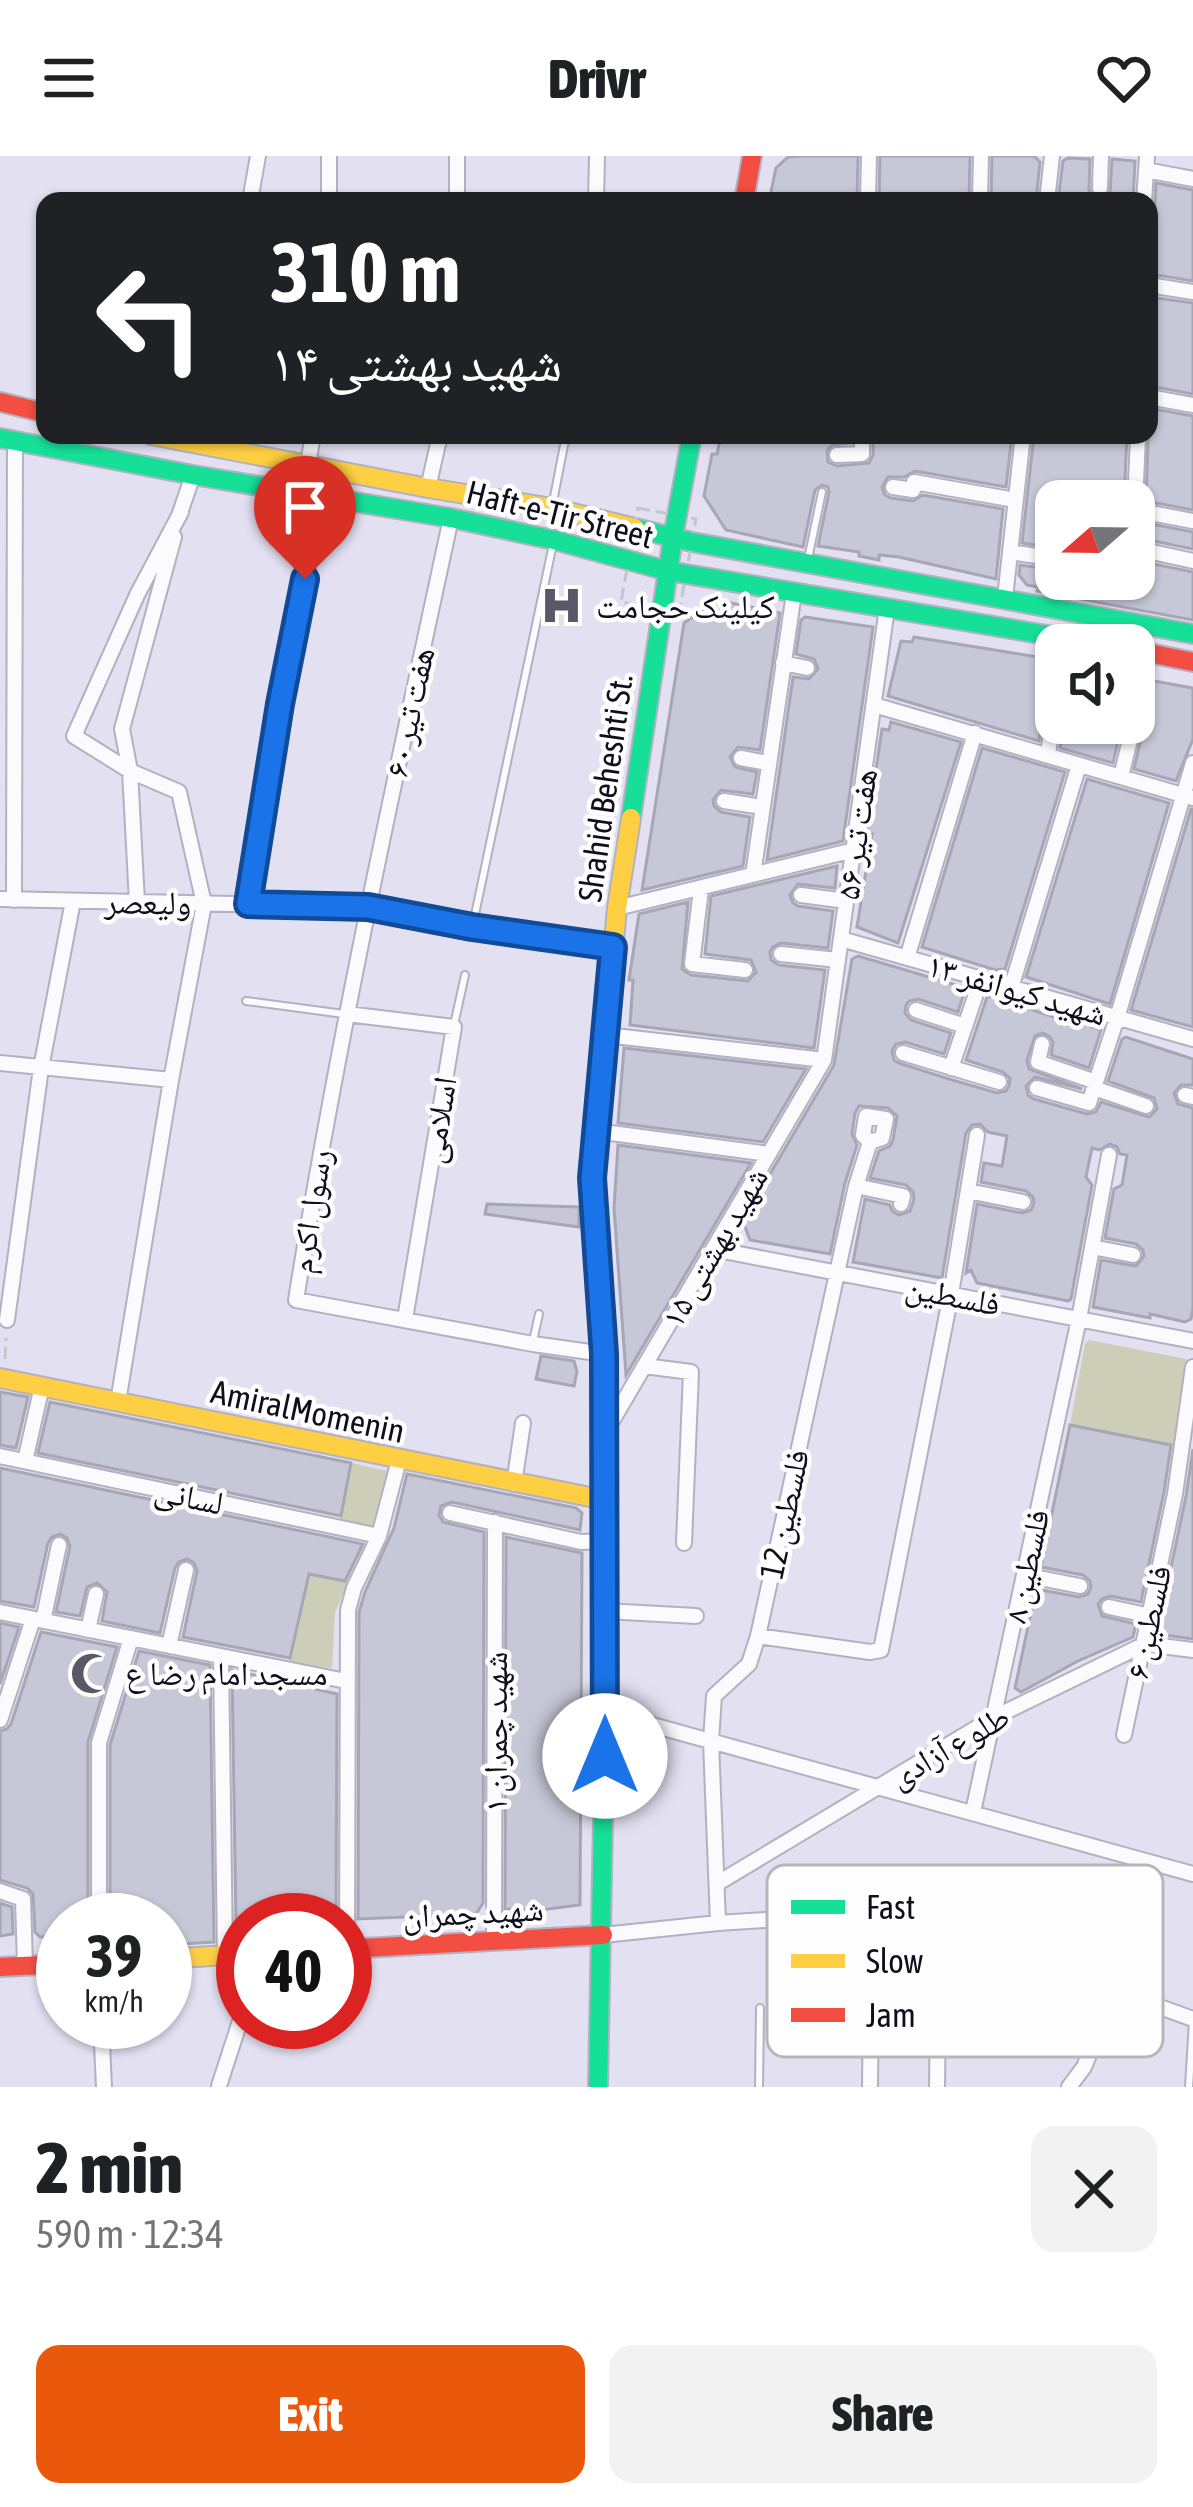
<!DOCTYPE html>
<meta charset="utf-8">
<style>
:root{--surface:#fff;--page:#f2f2f2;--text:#202124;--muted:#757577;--accent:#ea580c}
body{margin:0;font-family:"Asap Condensed","Noto Naskh Arabic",sans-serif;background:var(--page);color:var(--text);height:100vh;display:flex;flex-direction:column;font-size:45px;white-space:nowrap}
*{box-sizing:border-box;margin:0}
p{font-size:39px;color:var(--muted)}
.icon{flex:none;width:66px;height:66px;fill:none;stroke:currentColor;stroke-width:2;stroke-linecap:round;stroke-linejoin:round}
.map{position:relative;height:1931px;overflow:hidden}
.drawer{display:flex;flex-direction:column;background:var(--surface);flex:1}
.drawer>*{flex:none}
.hud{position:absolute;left:36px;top:36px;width:1122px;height:252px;border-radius:24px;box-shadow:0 3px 9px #0004;background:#202124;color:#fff;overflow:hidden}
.needle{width:78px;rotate:250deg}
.controls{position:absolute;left:1035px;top:324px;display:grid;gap:24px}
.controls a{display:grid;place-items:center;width:120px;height:120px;border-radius:24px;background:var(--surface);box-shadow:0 3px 9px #0004;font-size:60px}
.speed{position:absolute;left:36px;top:1737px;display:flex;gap:24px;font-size:60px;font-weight:700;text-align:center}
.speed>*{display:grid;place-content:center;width:156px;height:156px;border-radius:50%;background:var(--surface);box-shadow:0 3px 9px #0004;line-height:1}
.speed small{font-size:30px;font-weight:400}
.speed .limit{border:18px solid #d22;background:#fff;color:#111}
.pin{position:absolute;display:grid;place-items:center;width:102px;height:102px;color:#fff;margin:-123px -51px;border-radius:50% 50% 50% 0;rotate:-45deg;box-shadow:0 0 12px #0007}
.pin .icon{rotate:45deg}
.me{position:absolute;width:132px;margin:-66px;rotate:0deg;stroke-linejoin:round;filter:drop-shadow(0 0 9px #0008)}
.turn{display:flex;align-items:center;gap:42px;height:252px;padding:0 36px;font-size:54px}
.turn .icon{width:156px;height:156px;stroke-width:2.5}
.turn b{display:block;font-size:84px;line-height:102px}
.round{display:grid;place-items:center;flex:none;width:126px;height:126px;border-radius:24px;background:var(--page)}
.head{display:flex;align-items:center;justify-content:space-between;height:204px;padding:0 36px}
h1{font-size:72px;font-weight:800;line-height:90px}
.cta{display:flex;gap:24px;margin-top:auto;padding:24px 36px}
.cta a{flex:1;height:138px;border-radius:24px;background:var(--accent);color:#fff;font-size:48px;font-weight:800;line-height:138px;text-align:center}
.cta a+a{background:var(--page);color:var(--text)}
header{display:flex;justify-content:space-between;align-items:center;height:156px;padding:0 36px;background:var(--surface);font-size:54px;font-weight:800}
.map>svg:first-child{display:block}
.green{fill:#cdceb7}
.building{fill:#c6c8d7;stroke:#a6a6b5;stroke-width:3}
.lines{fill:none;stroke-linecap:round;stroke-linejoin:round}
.lane-casing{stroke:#b3b1c1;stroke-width:10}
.street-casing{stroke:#b3b1c1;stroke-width:18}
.fast-casing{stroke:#b3b1c1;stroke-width:22}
.slow-casing{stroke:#b3b1c1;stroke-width:22}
.jam-casing{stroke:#b3b1c1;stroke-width:22}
.path{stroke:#c6c5cb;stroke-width:3;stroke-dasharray:12 6;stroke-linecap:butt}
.lane{stroke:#fbfafd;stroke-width:6}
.street{stroke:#fbfafd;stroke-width:14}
.fast{stroke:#16e098;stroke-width:18}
.slow{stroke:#ffcf43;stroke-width:18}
.jam{stroke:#f24e42;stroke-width:18}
.route-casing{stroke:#114b97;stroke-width:30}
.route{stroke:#1a73e8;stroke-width:21}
.labels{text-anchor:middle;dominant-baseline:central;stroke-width:9;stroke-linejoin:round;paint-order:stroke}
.street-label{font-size:33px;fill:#100e1c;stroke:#fefefe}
.poi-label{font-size:33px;fill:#100e1c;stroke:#fefefe;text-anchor:start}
.key{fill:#fefefe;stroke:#b7b6ba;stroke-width:3}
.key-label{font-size:33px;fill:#100e1c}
</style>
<header><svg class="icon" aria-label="menu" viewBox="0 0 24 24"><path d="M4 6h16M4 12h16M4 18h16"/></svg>Drivr<svg class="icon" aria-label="heart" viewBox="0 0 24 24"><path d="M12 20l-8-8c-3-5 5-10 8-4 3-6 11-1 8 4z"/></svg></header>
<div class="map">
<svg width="1193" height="1931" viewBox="0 0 1193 1931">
<rect width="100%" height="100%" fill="#e2e0f1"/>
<!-- green -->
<path class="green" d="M1089 1184 1186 1203 1190 1209 1175 1290 1070 1269 1085 1188Z
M351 1307 387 1315 372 1371 340 1364Z
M309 1418 348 1426 335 1457 332 1512 289 1507Z"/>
<!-- building -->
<path class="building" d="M801 0H858L857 45H769L776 12 788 1Z
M880 0H970L969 45H879Z
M992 0H1034L1040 6 1036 45H991Z
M1068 2 1090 3 1089 33 1091 38 1098 43 1110 37 1112 3 1135 5 1133 45H1058L1063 5Z
M1156 27 1193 34V125L1151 118Z
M1150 141 1193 147V238L1150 230Z
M1149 252 1193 260V354L1146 345Z
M721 279H851V287L832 289 827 295 828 306 837 310 869 307 873 299V279H1012L1006 331 915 315 904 321H888L882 331 885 339 891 342 913 345 923 339 1003 353 996 423 899 401 879 399V404L859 400V396L818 390 829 336 828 331 822 329 815 334 803 391 726 374 704 340 712 298H717Z
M1034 279H1127L1124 345H1056V392L1022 387Z
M1146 367 1193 376V393L1144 383Z
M1134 404 1193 416V464L1037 435 1038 431 1027 429 1019 419 1020 409 1056 414V423H1134Z
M717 444 780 457 760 594 738 591 730 601 735 611 757 616 753 638 721 634 713 644 714 650 721 656 750 661 743 710 642 734 684 467Z
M805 461 873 471 843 685 767 704 793 521 809 523 818 513 814 503 796 498 801 464Z
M914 481 1056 504V533L1048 536 1045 541 1039 585 888 540 901 485 912 486Z
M1154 525 1193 532V583L1176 625 1134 613Z
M891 566 961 586 898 787 857 771 872 678 866 681 882 573 889 574Z
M1064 567H1122L1113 607 1060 592Z
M982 592 1065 616 1005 813 995 814 922 791Z
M1087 623 1169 647 1110 848 1026 821Z
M1191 653H1193V871L1131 854Z
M837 710 835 732 798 728 790 739 793 747 798 750 833 755 828 792 781 787 773 791 770 796 771 804 779 809 825 814 814 892 630 869 633 824H629L639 758 688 746 682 813 691 819 748 825 756 816 751 804 705 798 711 740Z
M858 800 963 831 965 834 958 856 918 843 909 845 906 849 905 857 911 864 951 877 944 898 905 886 896 888 892 895 894 904 899 907 949 923 997 937 1006 935 1009 930 1010 922 1003 916 966 904 987 841 991 840 1072 867 1079 866 1101 874 1089 912 1051 899 1053 886 1050 881 1043 877 1035 880 1027 904 1029 913 1082 933 1035 921 1026 930 1028 939 1034 943 1087 958 1096 956 1101 946 1149 961 1157 953 1154 942 1108 925 1122 883 1126 881 1193 903V929H1181L1174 937 1178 948 1193 952V1152L1191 1163 1185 1166 1150 1158V1162L1093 1151 1101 1104 1136 1110 1144 1100 1143 1094 1136 1088 1105 1082 1114 1033 1122 1029 1127 999 1120 998 1117 991 1110 988 1099 994 1092 992 1086 1021 1092 1029 1071 1143 1068 1145 977 1127 971 1114 966 1117 977 1048 1022 1057 1031 1054 1034 1047 1033 1041 1026 1035 981 1026 984 1007 1002 1010 1007 980 988 976 980 968 972 969 966 977 942 1122 853 1106 865 1043 890 1049 892 1055 899 1059 910 1055 914 1043 913 1036 906 1029 870 1022 879 995 890 990 893 984 897 960 888 952 859 950 855 957 852 978 857 989 845 1027 830 1098 750 1084 745 1071H739L834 909 852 803Z
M624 892 806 913 763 986 618 967Z
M618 989 751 1007 626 1219 614 1052Z
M487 1048 579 1051V1071L485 1058Z
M541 1200 574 1205 577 1215 574 1230 536 1223Z
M0 1236 28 1241 16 1292 0 1289Z
M50 1246 351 1307 341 1360 38 1297Z
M1070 1269 1171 1289 1164 1336 1141 1446 1110 1440 1102 1443 1098 1448 1102 1460 1136 1468 1133 1481 1078 1505 1021 1536 1015 1532 1036 1433 1079 1441 1088 1438 1091 1431 1090 1425 1083 1419 1041 1411Z
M1193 1293V1483L1157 1478 1186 1340Z
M0 1312 363 1388 345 1425 309 1418 290 1502 183 1481 197 1415 194 1407 187 1403 179 1406 175 1412 160 1477 102 1465 107 1436 97 1427 87 1431 80 1460 56 1456 70 1390 67 1382 60 1378 52 1381 48 1387 34 1451 0 1445Z
M407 1318 576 1352 582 1357 580 1374 452 1346 441 1350 439 1359 443 1366 484 1376 483 1747 476 1758 358 1763 359 1456 365 1436 394 1372Z
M506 1381 582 1397 580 1749 540 1754 505 1753Z
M0 1467 19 1471 0 1528Z
M41 1476 117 1491 88 1586V1764H63V1780L40 1781 35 1776 33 1738 27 1732 0 1724V1575L7 1573 11 1568Z
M139 1495 210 1509 214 1786 165 1789V1764H110V1589Z
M232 1514 337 1538 336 1763 243 1764V1767L236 1768Z
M0 1747 12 1751 13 1778 0 1780Z"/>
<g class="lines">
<defs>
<path id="lane" d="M553 346 566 279
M808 403 822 336
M473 768 553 388
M246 845 344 858
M454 869 465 819
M533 1185 539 1158
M759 1931 760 1852
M1189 1931 1193 1865"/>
<path id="street" d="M329 0V45
M1146 14 1193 23
M1100 32 1101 0
M250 45 258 0
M457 45V0
M596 45 597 0
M868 45 869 0
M980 45 981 0
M1047 45 1052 0
M1144 45 1147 0
M1149 129 1193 136
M1149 241 1193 249
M837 299 862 298V279
M308 308 313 279
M893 331 913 334 914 326 1015 344
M428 332 440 279
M1135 354 1193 365
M179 360 193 319
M451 362C395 622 338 881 296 1144L533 1188 604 1198
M1134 374 1138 279
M1134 392 1193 405
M1010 396 1056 403
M1005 442 1023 279
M783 507 807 512
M874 549 1193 642
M1134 565 1149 497
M1048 598 1056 544
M741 602 768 607
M1121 621 1134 567
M724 645 762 651
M753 719 794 437
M701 733 692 808 745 814
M801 739 846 745
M0 743 367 751 472 771 613 791
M14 744 15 285
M137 746 130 615 122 573 174 381
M248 749 280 548 322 339
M617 752 854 694
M841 783 1193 883
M781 798 838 804
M907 802 975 577
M1011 832 1079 609
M916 854 965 870
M347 858 454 871 405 1163
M606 879 824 904
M1042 888 1038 906 1096 926
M903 897 999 926
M0 907 171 924
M951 912 981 823
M1037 932 1089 947 1117 862 1193 607
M1094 932 1146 950
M1185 939 1193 941
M596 975 769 998
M856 1030 903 1040 901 1048
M968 1035 1023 1046
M1092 1091 1133 1099
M713 1093 1193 1185
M7 1164 41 912 73 745
M644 1210 691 1216 684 1387
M118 1246 171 924 204 748 179 636 130 615 74 580 137 439 181 356
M605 1277 824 904 887 452
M0 1300 379 1380
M25 1305 42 1230
M514 1328 523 1267
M450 1357 581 1386 606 1385
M1024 1419 1080 1430
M1109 1451 1151 1460
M605 1455 696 1460
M0 1456 346 1525
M43 1465 59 1389
M88 1474 96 1438
M758 1480 870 1496 881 1494 951 1138 977 979
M169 1490 186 1414
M221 1501 225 1799
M605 1556 1193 1718
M0 1564 33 1463
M1124 1579 1175 1338 1193 1211
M973 1656 1079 1163 1109 999
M718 1727 993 1562 1145 1488 1193 1494
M1124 1729 1128 1775 1125 1806
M0 1735 23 1743 25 1810
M899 1756 1193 1863
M99 1764V1587L131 1482
M718 1767 711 1585 714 1540 749 1508 758 1480 856 1030 870 986 882 982 886 963 866 960 863 979 870 986
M603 1779 718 1767 872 1757 1097 1734 1124 1729 1152 1707
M494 1785 495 1366
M347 1793 348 1454 354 1432 379 1380 399 1304
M101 1866 104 1931
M219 1930 243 1856
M870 1931 872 1757
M937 1931 938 1845
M1069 1931 1084 1911 1115 1835"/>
<path id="fast" d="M0 282 193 319 451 362 554 384 668 415 1106 489
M635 372 692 386 1193 478
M631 662 673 381 692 279
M598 1931 605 1556V1381"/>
<path id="slow" d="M151 279 428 332 552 352 635 372
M0 1222 605 1344
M605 1381 604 1198 592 1022 617 752 631 662
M165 1803 243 1798"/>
<path id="jam" d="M744 45 752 0
M0 246 45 257
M1134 494 1193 506
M345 1793 603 1779
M0 1811 63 1808"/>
</defs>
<!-- lane casing -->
<use href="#lane" class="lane-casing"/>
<!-- street casing -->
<use href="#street" class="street-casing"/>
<!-- fast casing -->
<use href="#fast" class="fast-casing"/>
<!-- slow casing -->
<use href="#slow" class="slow-casing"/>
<!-- jam casing -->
<use href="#jam" class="jam-casing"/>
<!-- path -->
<path class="path" d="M638 352 696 363 679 457 621 446Z
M5 1203 6 1182"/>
<!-- lane -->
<use href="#lane" class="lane"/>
<!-- street -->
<use href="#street" class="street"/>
<!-- fast -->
<use href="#fast" class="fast"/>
<!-- slow -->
<use href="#slow" class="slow"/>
<!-- jam -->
<use href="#jam" class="jam"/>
</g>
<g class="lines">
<defs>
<path id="route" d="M305 423 280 548 248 748 368 751 472 771 613 791 592 1022 604 1198 605 1600"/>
</defs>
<!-- route casing -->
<use href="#route" class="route-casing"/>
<!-- route -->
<use href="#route" class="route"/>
</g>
<!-- icons -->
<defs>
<symbol id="hospital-bare" viewBox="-9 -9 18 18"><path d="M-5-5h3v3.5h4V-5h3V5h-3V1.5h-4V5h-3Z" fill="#5a5867" stroke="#fefefe" stroke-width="2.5" paint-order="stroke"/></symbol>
<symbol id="mosque-bare" viewBox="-9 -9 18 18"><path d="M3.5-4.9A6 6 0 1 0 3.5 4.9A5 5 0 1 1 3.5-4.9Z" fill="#5a5867" stroke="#fefefe" stroke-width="2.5" paint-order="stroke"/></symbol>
</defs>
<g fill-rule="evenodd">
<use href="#hospital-bare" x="532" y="420" width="59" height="59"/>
<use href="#mosque-bare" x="62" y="1488" width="59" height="59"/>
</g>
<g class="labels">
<!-- street labels -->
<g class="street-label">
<text transform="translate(560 358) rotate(14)">Haft-e-Tir Street</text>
<text transform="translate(409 556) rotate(-78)">هفت تیر ۶۰</text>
<text transform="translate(605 632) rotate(-82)">Shahid Beheshti St.</text>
<text transform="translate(856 678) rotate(-82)">هفت تیر ۵۶</text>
<text transform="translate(148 746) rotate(1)">ولیعصر</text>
<text transform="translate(1017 833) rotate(16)">شهید کیوانفر ۱۳</text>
<text transform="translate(438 964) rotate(-81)">اسلامی</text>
<text transform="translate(310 1055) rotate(-81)">رسول اکرم</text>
<text transform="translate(714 1091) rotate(-60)">شهید بهشتی ۱۵</text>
<text transform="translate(953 1139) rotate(11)">فلسطین</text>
<text transform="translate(308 1255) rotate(12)">AmiralMomenin</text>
<text transform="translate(189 1340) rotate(12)">لسانی</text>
<text transform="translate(784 1358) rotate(-78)">فلسطین 12</text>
<text transform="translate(1026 1410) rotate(-78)">فلسطین ۸</text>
<text transform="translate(1148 1466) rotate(-78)">فلسطین ۶</text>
<text transform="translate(495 1576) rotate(-90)">شهید چمران ۱</text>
<text transform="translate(949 1590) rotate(-30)">طلوع آزادی</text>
<text transform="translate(473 1756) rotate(-3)">شهید چمران</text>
</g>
<!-- poi labels -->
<g class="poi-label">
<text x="596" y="450">کیلینک حجامت</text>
<text x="125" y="1517">مسجد امام رضا ع</text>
</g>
</g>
<!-- legend -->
<rect x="767" y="1709" width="396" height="192" rx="18" class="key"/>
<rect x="791" y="1744" width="54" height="14" fill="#16e098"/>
<rect x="791" y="1798" width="54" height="14" fill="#ffcf43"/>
<rect x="791" y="1852" width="54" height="14" fill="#f24e42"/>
<g class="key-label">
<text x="866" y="1763">Fast</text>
<text x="866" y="1817">Slow</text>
<text x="866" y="1871">Jam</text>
</g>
</svg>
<div class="controls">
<a><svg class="needle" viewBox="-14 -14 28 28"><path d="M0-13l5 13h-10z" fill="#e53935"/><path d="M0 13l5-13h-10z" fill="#757577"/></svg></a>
<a><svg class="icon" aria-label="sound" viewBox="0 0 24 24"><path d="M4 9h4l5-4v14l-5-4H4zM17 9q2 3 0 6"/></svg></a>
</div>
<div class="speed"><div>39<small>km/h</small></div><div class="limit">40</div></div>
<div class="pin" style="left:305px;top:423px;background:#d93025"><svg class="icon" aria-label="arrive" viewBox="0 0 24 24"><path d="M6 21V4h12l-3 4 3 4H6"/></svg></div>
<svg class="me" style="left:605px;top:1600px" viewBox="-20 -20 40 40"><circle r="19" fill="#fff"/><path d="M0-13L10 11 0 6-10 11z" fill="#1a73e8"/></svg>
<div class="hud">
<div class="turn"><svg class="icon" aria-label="left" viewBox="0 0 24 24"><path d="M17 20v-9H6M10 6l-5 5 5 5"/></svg><div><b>310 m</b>شهید بهشتی ۱۴</div></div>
</div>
</div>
<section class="drawer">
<div class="head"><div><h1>2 min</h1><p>590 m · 12:34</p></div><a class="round"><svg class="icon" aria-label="close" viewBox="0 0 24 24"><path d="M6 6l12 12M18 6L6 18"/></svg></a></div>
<div class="cta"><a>Exit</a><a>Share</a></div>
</section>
